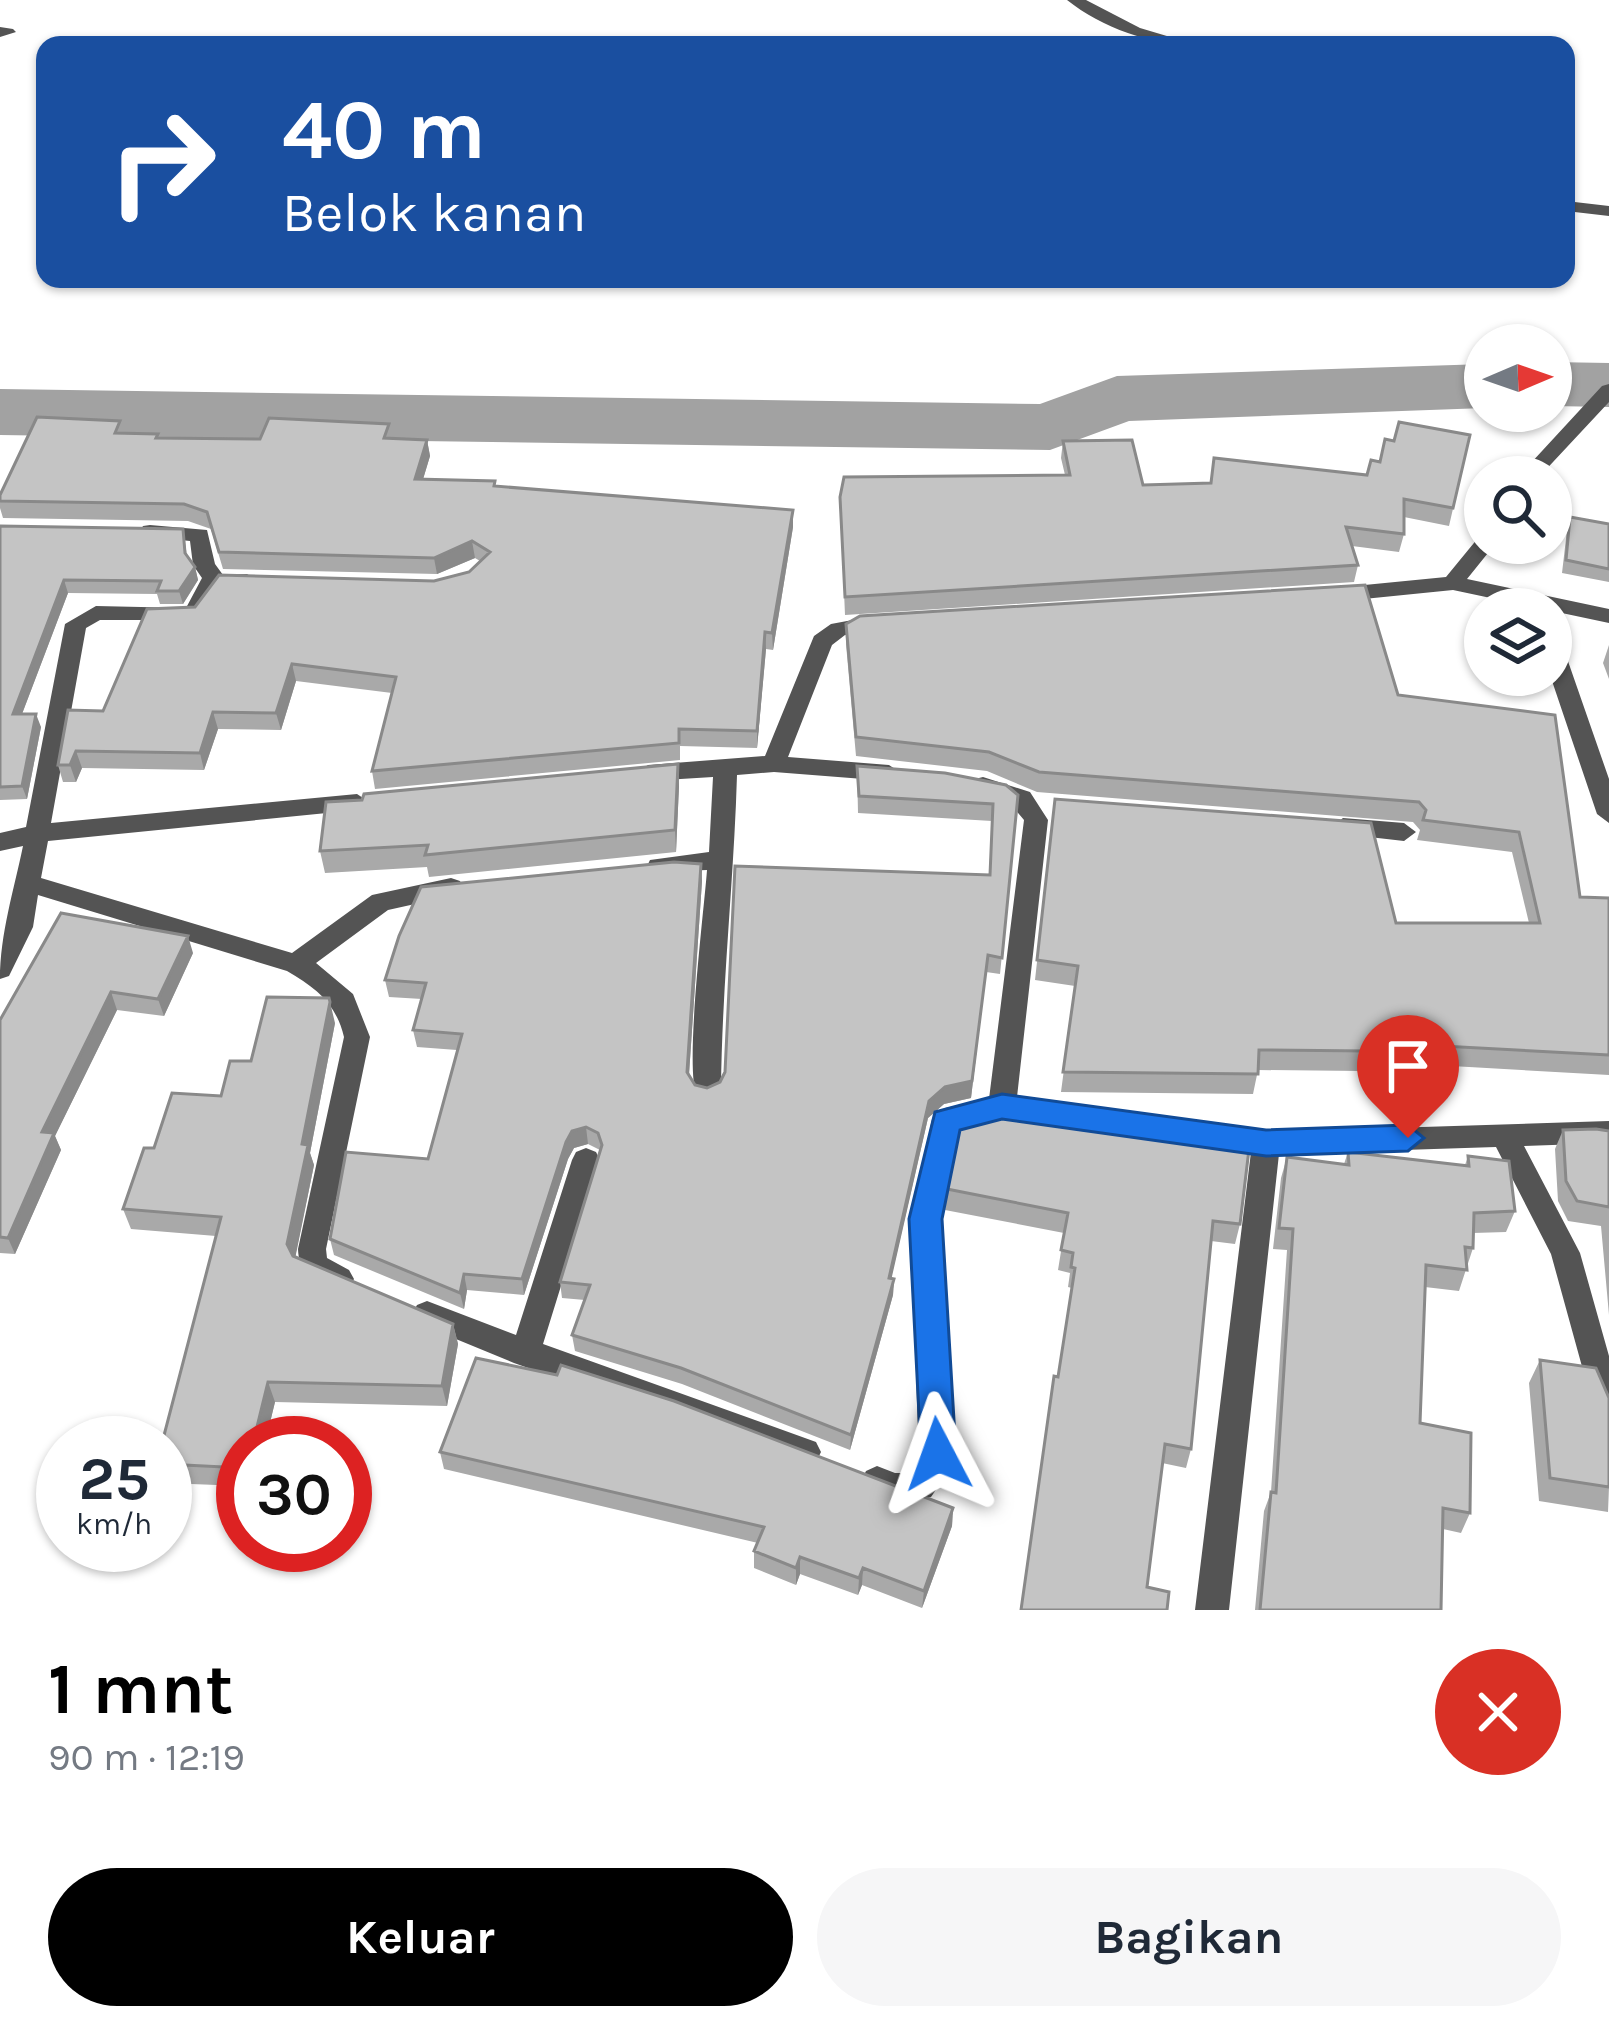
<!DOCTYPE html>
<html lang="id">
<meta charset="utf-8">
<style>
:root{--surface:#fff;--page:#f6f6f7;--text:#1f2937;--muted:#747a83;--accent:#000}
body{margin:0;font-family:Karla,sans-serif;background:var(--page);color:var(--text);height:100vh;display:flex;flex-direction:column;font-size:45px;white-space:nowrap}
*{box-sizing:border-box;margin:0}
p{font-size:39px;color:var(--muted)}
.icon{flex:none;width:66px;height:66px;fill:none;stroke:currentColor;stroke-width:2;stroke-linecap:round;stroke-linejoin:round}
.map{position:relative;height:1610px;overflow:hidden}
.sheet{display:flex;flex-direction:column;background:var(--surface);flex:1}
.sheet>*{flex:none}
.banner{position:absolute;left:36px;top:36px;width:1539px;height:252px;border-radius:24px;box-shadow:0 3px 9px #0004;background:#1a4fa0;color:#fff;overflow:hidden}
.needle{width:78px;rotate:88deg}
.buttons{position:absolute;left:1464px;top:324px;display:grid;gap:24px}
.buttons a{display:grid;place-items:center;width:108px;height:108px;border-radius:50%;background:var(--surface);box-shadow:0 3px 9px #0004;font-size:60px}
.speed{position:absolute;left:36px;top:1416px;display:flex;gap:24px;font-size:60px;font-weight:700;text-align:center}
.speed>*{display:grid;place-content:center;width:156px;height:156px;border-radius:50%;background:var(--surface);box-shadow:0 3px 9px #0004;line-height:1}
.speed small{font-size:30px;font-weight:400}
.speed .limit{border:18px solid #d22;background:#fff;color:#111}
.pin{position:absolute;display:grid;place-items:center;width:102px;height:102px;color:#fff;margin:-123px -51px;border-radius:50% 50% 50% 0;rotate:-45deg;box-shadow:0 0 12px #0007}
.pin .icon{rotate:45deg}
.me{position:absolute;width:132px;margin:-66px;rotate:356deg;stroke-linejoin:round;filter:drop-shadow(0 0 9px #0008)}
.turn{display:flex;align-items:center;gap:42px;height:252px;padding:0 48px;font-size:54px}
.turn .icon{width:156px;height:156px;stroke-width:2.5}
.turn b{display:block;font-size:84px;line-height:102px}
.round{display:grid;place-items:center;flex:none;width:126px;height:126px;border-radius:63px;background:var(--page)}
.headline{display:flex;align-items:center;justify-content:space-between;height:204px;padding:0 48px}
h1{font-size:72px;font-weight:700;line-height:90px;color:var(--accent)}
.primary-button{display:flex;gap:24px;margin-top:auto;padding:24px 48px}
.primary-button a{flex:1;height:138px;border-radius:72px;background:var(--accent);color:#fff;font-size:48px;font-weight:700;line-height:138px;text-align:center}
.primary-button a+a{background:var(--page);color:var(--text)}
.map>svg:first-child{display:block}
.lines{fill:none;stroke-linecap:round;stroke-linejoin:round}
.river{fill:#a2a2a2;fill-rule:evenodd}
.minor{fill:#545454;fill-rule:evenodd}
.wall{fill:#a9a9a9}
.shaded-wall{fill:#898989}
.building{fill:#c4c4c4;stroke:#898989;stroke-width:3}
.route{fill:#1a73e8;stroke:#114b97;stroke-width:3}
</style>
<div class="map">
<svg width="1609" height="1610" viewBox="0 0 1609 1610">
<rect width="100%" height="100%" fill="#fff"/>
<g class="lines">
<!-- river -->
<path class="river" d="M1551 362 1609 363V407L1551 406Z
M1485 364V408L1129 421 1050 450 0 435V389L1040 404 1117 376Z"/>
<!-- minor -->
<path class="minor" d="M1067 0H1086L1140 28 1197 45C1151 45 1102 28 1067 0Z
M0 27 13 29 16 32 0 37Z
M1566 201 1609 206V216L1566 211Z
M1609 384V402L1539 477H1518L1602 386Z
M150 525 207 530 215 564 223 575 247 574 258 581 247 588 217 589 211 607 199 620H100L86 628 51 823 357 794 369 802 357 810 48 841 41 878 292 953 372 895 451 878 460 881 463 887 460 893 451 896 388 910 316 963 353 994 370 1037 326 1249 327 1258 349 1270 354 1279 349 1288 339 1292C315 1283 299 1276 298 1249L344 1037C336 1003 316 988 287 971L38 895 33 927 9 976 0 979C0 934 14 890 23 846L0 851V833L26 827 65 624 96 606 186 608 202 578 193 565 190 541 143 536 140 531 143 526Z
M1485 536V543H1496L1467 579 1609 609V623L1453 590 1334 602 1323 595 1334 588 1446 577 1478 538Z
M874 616 885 623 882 628 845 635 832 645 788 757 889 765 901 773 889 781 774 772 737 775C734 879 722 983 721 1089L717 1097 707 1100 697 1097C684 1068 704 912 707 870L650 872 647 866 650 860 709 852 713 777 648 781 636 773 648 765 765 756 814 636 831 624Z
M1551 637 1562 644 1609 779V823L1597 814 1550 675Z
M983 777 1030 792 1048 820 1016 1106 1012 1114 962 1126 955 1132 939 1219 951 1468 931 1497 895 1503 866 1491 861 1481 866 1471 877 1466 895 1473H912L919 1464 911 1219 932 1119 945 1108 989 1099 1024 820 1007 800 975 791 971 785 975 779Z
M1343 818 1404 823 1416 832 1404 841 1334 833 1331 827Z
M1044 1101 1266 1132 1609 1121V1143L1524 1146 1580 1253 1609 1356V1424L1598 1420 1594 1410 1551 1254 1496 1147 1279 1154 1229 1610H1195L1251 1152 1044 1123 1034 1120 1030 1112 1034 1104Z
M586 1148 596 1152 600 1160 543 1344 816 1442 821 1452 816 1462 805 1466 514 1363 417 1323 412 1314 417 1305 427 1301 516 1335 572 1160 576 1152Z"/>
</g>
<!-- wall -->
<path class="wall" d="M124 433 158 434 159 438 427 440 430 456 423 479 495 481V487L793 527 773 650 766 649 757 748 680 746V760L375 789 372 771 392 693 296 681 281 730 218 729 204 770 82 768 76 782H63L58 765 195 607 434 581 469 572 480 561 475 558 437 574 223 569 211 529 188 521 3 518 0 508V495Z
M1470 435 1449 526 1404 517V534L1399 552 1352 546 1358 565 1354 582 845 615 840 497 1065 475 1061 458 1063 441 1143 485 1367 475 1380 462 1394 441Z
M1570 517 1609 524V582L1562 573 1567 530Z
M0 526 183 529 187 556 195 567 198 580 183 604H160L157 594 68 593 22 714 41 727 27 799 0 800Z
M846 624 1398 695 1580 897 1609 898V1075L1364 1061 1361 1071 1258 1070 1253 1094 1061 1092 1075 986 1035 980 1055 799 1396 923H1529L1512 852 1417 840 1420 830 1413 822 1037 792 987 771 856 756 846 644Z
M1609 645V679L1603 663Z
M678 764 679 786 676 852 429 877 427 867 325 873 320 851 362 800Z
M857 766 1018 795 1000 974 986 972 971 1098 944 1104 928 1118 891 1278 894 1279 893 1295 850 1450 682 1384 575 1351 572 1335 585 1300 562 1298 560 1282 600 1150 588 1144 574 1148 568 1159 524 1295 467 1290 464 1309 334 1255 330 1239 428 1159 457 1050 417 1047 413 1030 422 999 389 997 385 980 701 864 702 881 689 1075 695 1085 707 1088 720 1082 989 875 992 821 858 813Z
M193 953 164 1016 117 1010 55 1136 61 1150 15 1254 0 1253V1020Z
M335 1023 310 1153 314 1165 295 1257 453 1324 458 1344 447 1406 275 1402 265 1443H243V1486L165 1483V1443L216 1236 131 1229 123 1209 154 1148 221 1096 251 1061Z
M1072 1121 1240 1224 1235 1244 1211 1241 1191 1449 1186 1468 1162 1463 1020 1610 1072 1288 1068 1287 1070 1273 1058 1270 1064 1233 945 1210 947 1189Z
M1563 1130 1609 1131V1315L1601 1226 1568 1221 1558 1201 1555 1149Z
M1348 1152 1465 1165 1468 1156 1515 1211 1506 1232 1473 1233V1248L1459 1291 1425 1287 1420 1423 1470 1513 1461 1533 1443 1529 1441 1610H1255L1264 1511 1271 1492 1287 1250 1273 1249 1281 1178 1287 1157 1344 1164Z
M1540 1360 1609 1487 1608 1512 1539 1501 1529 1383Z
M440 1452 953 1508 952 1526 922 1608 862 1585 858 1595 800 1574 796 1585 754 1568V1551L758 1543 444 1469Z"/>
<!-- shaded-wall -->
<path class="shaded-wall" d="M427 440 430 456 418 496 415 479Z
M793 510V527L773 650 772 633Z
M472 541 475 558 437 574 434 558Z
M195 567 198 580 183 604 179 591Z
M64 580 68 593 17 727 13 714Z
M765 632 766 649 757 748V731Z
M292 664 296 681 281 730 276 713Z
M213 712 218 729 204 770 200 753Z
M36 714 41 727 27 799 22 786Z
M76 751 82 768 76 782 70 765Z
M678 764 679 786 676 852 675 830Z
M701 864 702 881 688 1089 687 1072Z
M188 936 193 953 164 1016 158 999Z
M988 955 971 1098 944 1104 928 1118 888 1294 889 1278 929 1101Z
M111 992 117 1010 55 1136 61 1150 15 1254 8 1238 42 1132Z
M330 1002 335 1023 310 1153 314 1165 294 1264 287 1244 302 1144Z
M586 1127 588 1144 574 1148 568 1159 524 1295 522 1279 566 1142 572 1131Z
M464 1274 467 1290 464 1309 460 1293Z
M894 1279 893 1295 850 1450 851 1435Z
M453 1324 458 1344 447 1406 442 1386Z
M268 1382 275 1402 265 1443H253Z
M953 1508 952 1526 922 1608 924 1591Z
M800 1557V1574L796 1585V1568Z
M863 1568 862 1585 858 1595 859 1578Z"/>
<!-- building -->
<path class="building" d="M37 417 120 421 115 433 158 434 156 438 260 439 269 418 389 424 384 438 427 440 415 479 495 481 494 486 793 510 772 633 765 632 757 731 679 729V743L372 771 396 677 292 664 276 713 213 712 200 753 76 751 70 765H58L68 710 103 711 147 609 195 607 219 575 434 581 469 572 490 552 472 541 434 558 219 552 207 512 184 504 0 501V495Z
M1399 422 1470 435 1453 508 1404 499V534L1346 527 1358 565 845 597 840 497 844 477 1070 475 1063 441 1132 440 1143 485 1211 483 1214 458 1367 475 1371 460 1380 462 1385 439 1394 441Z
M1570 517 1609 524V569L1566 560Z
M0 526 183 529 185 553 195 567 179 591H157L161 581 64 580 13 714H36L22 786 0 787Z
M1365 585 1398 695 1555 715 1580 897 1609 898V1055L1368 1042 1367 1051 1259 1050 1258 1074 1063 1072 1078 966 1037 960 1055 799 1371 823 1396 923H1540L1519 832 1423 820 1426 810 1419 802 1039 772 989 752 856 737 846 624 860 616Z
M678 764 675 830 425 855 428 845 320 851 326 802 362 800 364 794Z
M857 766 945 773 1006 785 1018 795 1002 958 988 955 972 1081 945 1087 929 1101 889 1278 894 1279 851 1435 681 1368 572 1335 590 1285 560 1282 602 1145 598 1133 586 1127 572 1131 566 1142 522 1279 464 1274 460 1293 330 1239 346 1152 428 1159 462 1034 413 1030 426 983 385 980 399 936 421 887 674 862 701 864 687 1072 695 1085 707 1088 720 1082 725 1072 735 866 990 875 993 804 859 796Z
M61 913 188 936 158 999 111 992 42 1132 54 1133 8 1238 0 1237V1020Z
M267 997 329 998 330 1002 302 1144 308 1145 287 1244 293 1256 453 1324 442 1386 268 1382 253 1443H243V1468L165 1464V1443H162L221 1217 123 1209 144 1148H154L172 1093 221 1096 230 1061H251Z
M1004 1101 1073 1112 1072 1121 1250 1141 1240 1224 1213 1221 1191 1449 1165 1444 1147 1587 1169 1592 1167 1610H1021L1054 1376 1058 1377 1075 1268 1071 1267 1073 1253 1061 1250 1068 1213 947 1189 961 1114Z
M1596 1129 1609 1131V1207L1577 1201 1566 1181 1563 1130Z
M1348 1152 1469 1166 1468 1156 1509 1161 1515 1211 1474 1213 1473 1248 1465 1247 1467 1270 1426 1265 1420 1423 1471 1433 1470 1513 1443 1508 1441 1610H1260L1271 1492 1276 1493 1293 1229 1279 1228 1287 1157 1349 1165Z
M476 1358 557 1375 561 1365 674 1401 953 1508 924 1591 863 1568 859 1578 800 1557 796 1568 754 1551 764 1527 440 1452Z
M1540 1360 1596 1368 1609 1398V1487L1550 1478Z"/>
<!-- route -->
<path class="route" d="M1002 1094 1266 1130 1408 1125 1424 1138 1408 1151 1266 1156 1002 1119 960 1130 942 1219 956 1454 951 1465 938 1470 926 1465 921 1454 909 1219 935 1112Z"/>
</svg>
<div class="buttons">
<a><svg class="needle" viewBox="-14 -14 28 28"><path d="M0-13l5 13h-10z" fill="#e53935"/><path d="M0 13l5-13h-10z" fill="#747a83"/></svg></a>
<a><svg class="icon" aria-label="search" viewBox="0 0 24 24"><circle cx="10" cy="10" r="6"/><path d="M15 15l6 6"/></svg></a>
<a><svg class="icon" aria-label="layers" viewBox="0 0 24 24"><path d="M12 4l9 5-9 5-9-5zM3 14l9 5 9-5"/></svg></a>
</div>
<div class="speed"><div>25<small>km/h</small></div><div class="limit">30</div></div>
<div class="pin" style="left:1408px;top:1138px;background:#d93025"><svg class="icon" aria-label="arrive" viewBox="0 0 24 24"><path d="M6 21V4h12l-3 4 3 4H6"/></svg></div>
<svg class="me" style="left:938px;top:1454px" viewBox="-20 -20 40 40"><path d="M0-17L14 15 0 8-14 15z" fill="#1a73e8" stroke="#fff" stroke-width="4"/></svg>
<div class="banner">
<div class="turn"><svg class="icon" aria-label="right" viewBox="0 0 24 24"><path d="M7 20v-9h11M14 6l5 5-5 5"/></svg><div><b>40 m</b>Belok kanan</div></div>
</div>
</div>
<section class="sheet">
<div class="headline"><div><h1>1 mnt</h1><p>90 m · 12:19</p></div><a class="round" style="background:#d93025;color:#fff"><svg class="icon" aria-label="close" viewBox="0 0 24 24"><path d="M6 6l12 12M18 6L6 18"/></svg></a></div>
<div class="primary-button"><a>Keluar</a><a>Bagikan</a></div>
</section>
